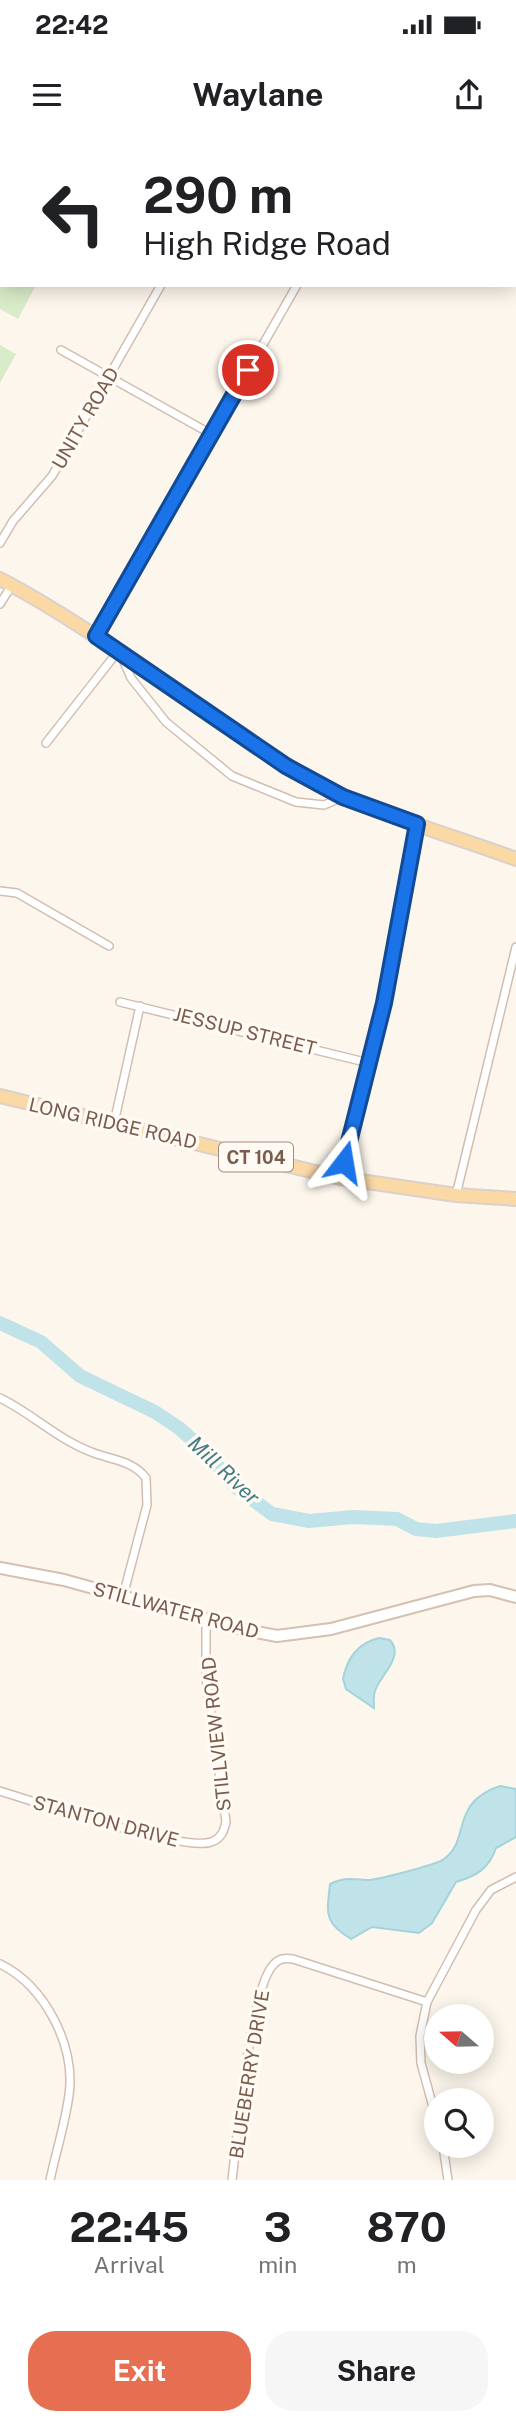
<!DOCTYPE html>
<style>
:root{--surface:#fff;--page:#f6f6f6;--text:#202124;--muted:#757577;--accent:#e76f51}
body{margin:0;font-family:"Public Sans",sans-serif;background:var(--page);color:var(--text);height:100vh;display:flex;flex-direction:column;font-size:26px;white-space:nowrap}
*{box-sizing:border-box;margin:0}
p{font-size:23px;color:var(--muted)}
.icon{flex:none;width:38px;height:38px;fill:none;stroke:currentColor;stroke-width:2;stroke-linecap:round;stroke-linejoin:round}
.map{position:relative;height:2040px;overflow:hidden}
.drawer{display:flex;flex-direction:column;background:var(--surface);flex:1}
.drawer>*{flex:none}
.guide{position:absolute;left:0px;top:0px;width:516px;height:147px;box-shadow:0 4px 18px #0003;background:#fff;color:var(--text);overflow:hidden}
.needle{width:46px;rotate:290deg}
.tools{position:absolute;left:424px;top:1864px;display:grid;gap:14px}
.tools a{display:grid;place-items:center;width:70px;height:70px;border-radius:50%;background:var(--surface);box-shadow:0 4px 18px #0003;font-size:35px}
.pin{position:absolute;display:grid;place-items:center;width:60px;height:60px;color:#fff;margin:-30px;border:4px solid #fff;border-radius:50%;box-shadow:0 2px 7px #0007}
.me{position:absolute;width:77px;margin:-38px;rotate:14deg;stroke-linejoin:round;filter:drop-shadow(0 0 5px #0008)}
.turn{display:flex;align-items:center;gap:24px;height:147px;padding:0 28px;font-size:32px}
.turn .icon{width:91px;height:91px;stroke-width:2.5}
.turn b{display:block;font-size:49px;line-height:60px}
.eta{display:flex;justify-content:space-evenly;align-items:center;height:119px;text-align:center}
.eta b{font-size:42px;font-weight:700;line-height:49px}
.primary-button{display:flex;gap:14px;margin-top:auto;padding:14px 28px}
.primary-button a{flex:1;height:80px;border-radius:28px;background:var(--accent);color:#fff;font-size:28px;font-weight:700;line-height:80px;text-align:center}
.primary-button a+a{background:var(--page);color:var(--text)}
.status{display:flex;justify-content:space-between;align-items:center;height:49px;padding:0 35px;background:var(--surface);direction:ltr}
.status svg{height:19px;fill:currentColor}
header{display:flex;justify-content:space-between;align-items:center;height:91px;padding:0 28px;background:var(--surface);font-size:32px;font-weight:700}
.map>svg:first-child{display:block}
.green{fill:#d8ecc9}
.water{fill:#bfe3e8;stroke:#a5d3da;stroke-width:2}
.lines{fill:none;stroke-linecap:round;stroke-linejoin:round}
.river{stroke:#bfe3e8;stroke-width:14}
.street-casing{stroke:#d1beb0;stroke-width:10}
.secondary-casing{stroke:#d6c0b0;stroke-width:14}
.primary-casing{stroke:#dad1cd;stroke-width:16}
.street{stroke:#fff;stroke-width:7}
.secondary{stroke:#fff;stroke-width:10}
.primary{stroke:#fbd9a5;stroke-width:12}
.route-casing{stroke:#114b97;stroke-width:18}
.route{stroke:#1a73e8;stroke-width:12}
.labels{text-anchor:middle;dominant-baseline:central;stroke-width:7;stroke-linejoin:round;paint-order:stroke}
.shield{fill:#fffaf3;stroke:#a28b7f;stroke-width:2}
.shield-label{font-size:18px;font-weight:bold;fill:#7a5c4d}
.street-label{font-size:19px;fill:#7a5c4d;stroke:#fffaf3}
.water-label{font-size:21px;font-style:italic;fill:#437c86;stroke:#fffaf3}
</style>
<div class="status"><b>22:42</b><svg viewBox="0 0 49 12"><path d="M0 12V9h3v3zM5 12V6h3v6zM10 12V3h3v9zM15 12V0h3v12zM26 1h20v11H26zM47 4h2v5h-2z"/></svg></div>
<header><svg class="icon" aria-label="menu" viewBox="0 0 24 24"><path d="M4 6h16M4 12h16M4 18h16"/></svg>Waylane<svg class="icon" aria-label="share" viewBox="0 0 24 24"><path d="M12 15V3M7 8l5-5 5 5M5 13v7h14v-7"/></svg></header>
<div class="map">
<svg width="516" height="2040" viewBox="0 0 516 2040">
<rect width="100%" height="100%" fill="#fdf6ec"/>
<!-- green -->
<path class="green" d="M0 109 2 145H36L18 179 0 169Z
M0 205 16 214 0 243Z"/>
<!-- water -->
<path class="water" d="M379 1498 390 1500C405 1517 380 1535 375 1551 373 1556 374 1563 374 1568L346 1549 343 1539C347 1518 358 1503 379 1498Z
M500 1646 516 1649V1697L496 1708C489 1729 476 1736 456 1742L432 1783 419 1793 372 1787 351 1799C323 1782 327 1773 330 1744 345 1737 351 1739 366 1740 375 1741 438 1724 444 1719 471 1700 449 1663 500 1646Z"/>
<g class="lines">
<!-- river -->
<path class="river" d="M0 1183 41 1202 80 1236 155 1272 179 1288 204 1310 236 1347 272 1374 309 1381 353 1377 397 1379 416 1389 436 1391 516 1381"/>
<defs>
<path id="street" d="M191 0 194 2
M447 0 456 2
M514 12H516
M514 139H516
M61 210 211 294
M0 403 13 381 52 336 161 145
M0 464 12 445
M96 496 297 145
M46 603 119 510 131 538 166 582 232 636 296 662 324 665 343 657
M0 751 17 753 109 806
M120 862 369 923
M114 983 140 866
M340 1038 384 863 417 685
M456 1055 516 807
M0 1258C33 1274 58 1300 94 1313 113 1320 133 1321 146 1338L147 1365 123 1456
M0 1651C35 1662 184 1712 211 1702 221 1699 224 1691 226 1682L206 1538V1479
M0 1824C45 1846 76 1906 69 1955 65 1984 56 2012 50 2040
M436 1978 421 1923 420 1896 427 1862 476 1770 491 1750 516 1737
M443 2006 448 2040
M232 2040C237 2000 250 1847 274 1824 280 1818 285 1818 293 1819L427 1862"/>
<path id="secondary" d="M0 1428 64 1440 245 1490 277 1496 331 1489 474 1451 490 1450 516 1457"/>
<path id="primary" d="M0 439C101 492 188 565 285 625 355 670 438 690 516 719
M0 956 340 1038 456 1055 516 1059"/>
</defs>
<!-- street casing -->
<use href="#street" class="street-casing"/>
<!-- secondary casing -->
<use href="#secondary" class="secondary-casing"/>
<!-- primary casing -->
<use href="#primary" class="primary-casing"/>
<!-- street -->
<use href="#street" class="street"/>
<!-- secondary -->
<use href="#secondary" class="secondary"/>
<!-- primary -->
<use href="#primary" class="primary"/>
</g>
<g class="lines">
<defs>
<path id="route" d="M248 230 96 496 286 626 343 657 417 684 384 863 344 1022"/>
</defs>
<!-- route casing -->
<use href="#route" class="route-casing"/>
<!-- route -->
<use href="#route" class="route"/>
</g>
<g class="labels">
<!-- shield labels -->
<rect class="shield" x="219" y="1002.5" width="74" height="29" rx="5"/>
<g class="shield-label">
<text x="256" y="1017">CT 104</text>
</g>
<!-- street labels -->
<g class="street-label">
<text transform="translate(85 278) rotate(-60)">UNITY ROAD</text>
<text transform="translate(245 891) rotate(14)">JESSUP STREET</text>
<text transform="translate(113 983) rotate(13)">LONG RIDGE ROAD</text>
<text transform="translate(176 1470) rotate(15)">STILLWATER ROAD</text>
<text transform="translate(216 1594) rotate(-96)">STILLVIEW ROAD</text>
<text transform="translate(106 1681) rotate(15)">STANTON DRIVE</text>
<text transform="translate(249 1934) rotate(-81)">BLUEBERRY DRIVE</text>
</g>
<!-- water labels -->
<g class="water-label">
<text transform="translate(224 1330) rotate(43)">Mill River</text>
</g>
</g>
</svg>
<div class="tools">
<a><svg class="needle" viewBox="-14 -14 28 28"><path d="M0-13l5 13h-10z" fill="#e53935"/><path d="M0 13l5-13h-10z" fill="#757577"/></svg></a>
<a><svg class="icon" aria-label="search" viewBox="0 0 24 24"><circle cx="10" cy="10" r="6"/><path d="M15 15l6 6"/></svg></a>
</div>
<div class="pin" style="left:248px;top:230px;background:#d93025"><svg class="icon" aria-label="arrive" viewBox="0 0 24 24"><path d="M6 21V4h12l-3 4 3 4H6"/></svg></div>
<svg class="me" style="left:344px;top:1022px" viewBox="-20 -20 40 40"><path d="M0-17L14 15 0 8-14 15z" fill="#1a73e8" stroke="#fff" stroke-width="4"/></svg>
<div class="guide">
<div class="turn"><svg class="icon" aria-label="left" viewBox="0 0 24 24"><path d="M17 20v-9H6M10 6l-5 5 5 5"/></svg><div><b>290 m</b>High Ridge Road</div></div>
</div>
</div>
<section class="drawer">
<div class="eta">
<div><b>22:45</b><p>Arrival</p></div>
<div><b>3</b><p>min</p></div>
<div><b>870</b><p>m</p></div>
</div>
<div class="primary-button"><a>Exit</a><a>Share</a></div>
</section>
